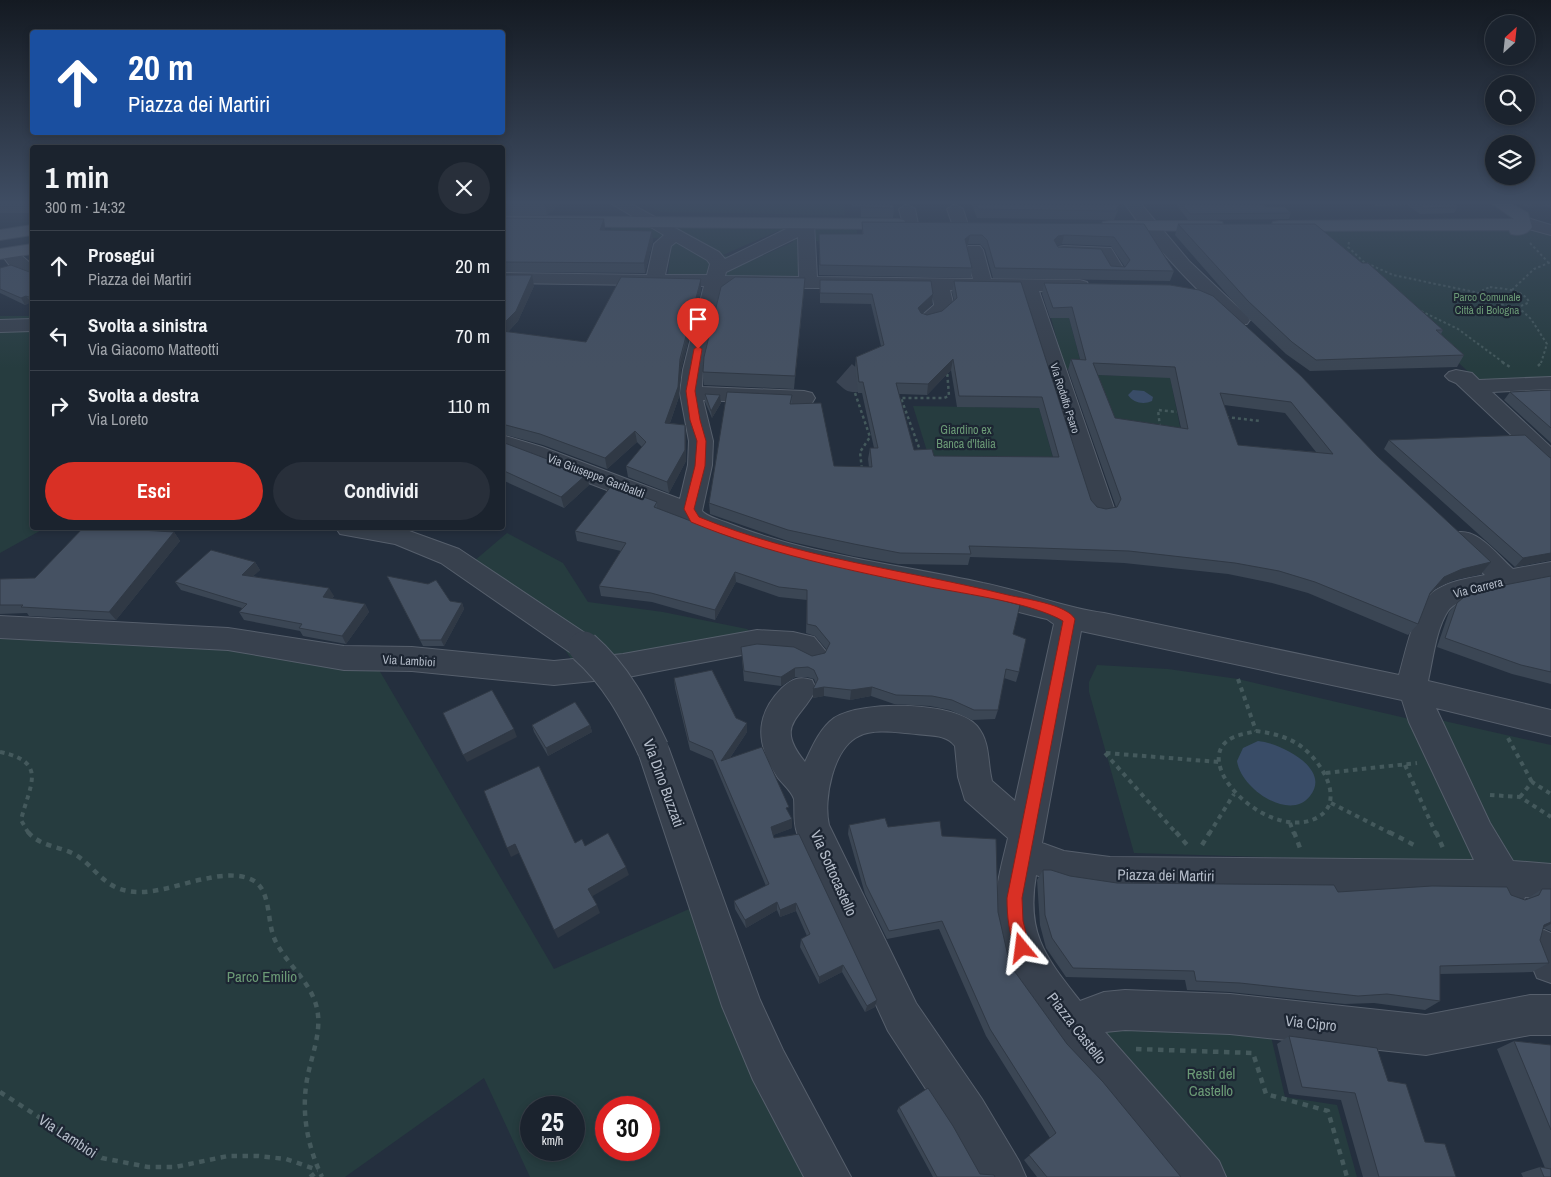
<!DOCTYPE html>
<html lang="it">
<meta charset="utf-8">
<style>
:root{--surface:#1b232e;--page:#282f3a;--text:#f1f3f6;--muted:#a0a4aa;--line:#39404a;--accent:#d93025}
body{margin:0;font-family:"Archivo Narrow",sans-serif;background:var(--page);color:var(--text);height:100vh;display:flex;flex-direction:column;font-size:19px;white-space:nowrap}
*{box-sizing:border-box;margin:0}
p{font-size:16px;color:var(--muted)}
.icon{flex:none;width:28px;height:28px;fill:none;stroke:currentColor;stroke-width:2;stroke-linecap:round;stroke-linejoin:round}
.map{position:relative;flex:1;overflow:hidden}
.drawer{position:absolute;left:30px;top:145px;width:475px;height:385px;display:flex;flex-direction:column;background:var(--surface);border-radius:5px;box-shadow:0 2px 8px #0003,0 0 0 1px var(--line)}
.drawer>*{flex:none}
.top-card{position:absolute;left:30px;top:30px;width:475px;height:105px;border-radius:5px;box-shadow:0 2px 8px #0003,0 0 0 1px var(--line);background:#1a4fa0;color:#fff;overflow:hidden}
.needle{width:32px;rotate:27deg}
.controls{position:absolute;left:1485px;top:15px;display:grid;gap:10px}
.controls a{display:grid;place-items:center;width:50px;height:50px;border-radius:50%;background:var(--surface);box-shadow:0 2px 8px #0003,0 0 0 1px var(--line);font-size:25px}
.speed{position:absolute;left:520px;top:1096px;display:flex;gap:10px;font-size:25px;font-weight:700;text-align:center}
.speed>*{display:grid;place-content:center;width:65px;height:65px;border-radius:50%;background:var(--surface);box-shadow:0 2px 8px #0003,0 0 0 1px var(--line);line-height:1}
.speed small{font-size:12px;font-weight:400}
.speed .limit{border:8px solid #d22;background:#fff;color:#111}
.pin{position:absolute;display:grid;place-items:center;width:42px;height:42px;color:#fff;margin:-51px -21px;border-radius:50% 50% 50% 0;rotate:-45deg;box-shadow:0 0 5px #0007}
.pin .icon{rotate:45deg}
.me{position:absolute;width:55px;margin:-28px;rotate:344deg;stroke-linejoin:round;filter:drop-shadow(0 0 4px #0008)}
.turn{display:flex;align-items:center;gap:18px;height:105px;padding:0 15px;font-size:22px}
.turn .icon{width:65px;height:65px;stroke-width:2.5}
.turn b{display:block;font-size:35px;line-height:42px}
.round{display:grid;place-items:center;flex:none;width:52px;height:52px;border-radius:26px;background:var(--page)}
.overview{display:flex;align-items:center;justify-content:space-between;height:85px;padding:0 15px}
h1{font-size:30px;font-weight:700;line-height:38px}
.action{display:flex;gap:10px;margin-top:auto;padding:10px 15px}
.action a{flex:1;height:58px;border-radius:30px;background:var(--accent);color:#fff;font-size:20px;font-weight:700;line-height:58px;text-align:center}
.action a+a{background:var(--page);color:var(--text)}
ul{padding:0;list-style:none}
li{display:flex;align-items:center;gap:15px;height:70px;padding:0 15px;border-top:1px solid var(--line)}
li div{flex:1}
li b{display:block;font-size:19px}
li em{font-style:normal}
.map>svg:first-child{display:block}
.green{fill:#263c3f;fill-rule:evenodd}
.water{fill:#394c67}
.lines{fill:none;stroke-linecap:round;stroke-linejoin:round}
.minor-tunnel{stroke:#3a4453;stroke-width:24;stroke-dasharray:24 12;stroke-linecap:butt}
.minor-casing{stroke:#565f6c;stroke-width:2}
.major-casing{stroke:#414a57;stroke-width:2}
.path-far3{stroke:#44595c;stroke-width:2;stroke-dasharray:2.5 2.5;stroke-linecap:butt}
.path-far2{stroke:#44595c;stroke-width:2.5;stroke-dasharray:3 3;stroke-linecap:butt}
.path-far1{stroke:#44595c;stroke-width:4;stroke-dasharray:4.5 4.5;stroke-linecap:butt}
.path{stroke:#44595c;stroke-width:4.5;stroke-dasharray:5.5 5.5;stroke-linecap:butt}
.minor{fill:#38414e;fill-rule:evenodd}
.major{fill:#56606e;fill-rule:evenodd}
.minor-bridge-casing{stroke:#565f6c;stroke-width:33;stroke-linecap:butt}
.minor-bridge{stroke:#38414e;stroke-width:31}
.wall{fill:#3b4654;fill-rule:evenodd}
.shaded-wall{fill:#303945}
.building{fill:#455162;stroke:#303945;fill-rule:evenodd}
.route{fill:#d93025;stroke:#8d1f18}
.labels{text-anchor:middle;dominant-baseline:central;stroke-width:4.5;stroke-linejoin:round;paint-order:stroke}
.far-park-label{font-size:11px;fill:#6b9a76;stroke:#1d2633}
.far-street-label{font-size:11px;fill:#b4bcc9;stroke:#1d2633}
.park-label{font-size:12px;fill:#6b9a76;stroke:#1d2633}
.street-label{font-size:12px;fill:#b4bcc9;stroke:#1d2633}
.near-street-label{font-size:15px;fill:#b4bcc9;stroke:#1d2633}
.near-park-label{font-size:15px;fill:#6b9a76;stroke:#1d2633}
</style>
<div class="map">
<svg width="1551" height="1177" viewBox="0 0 1551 1177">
<rect width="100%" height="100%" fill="#242f3e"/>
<!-- green -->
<path class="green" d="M643 204H844L845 215 661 212Z
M614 220 856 223 858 242 810 241V281L668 275 671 248H662V238L608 237ZM778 231 794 232 793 242 740 266 739 258 723 255Z
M1512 221 1551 231V381L1480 383 1312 224Z
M0 316H32V528H45L0 553Z
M1051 318H1069L1083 371 1065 369Z
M1097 375 1170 377 1183 441 1111 429Z
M913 406 1039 408 1057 472 930 461Z
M507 533 563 563 588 602 663 612 747 629 764 643 583 676 554 634 460 573Z
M0 625 375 663 554 969 698 905 847 1177H530L484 1078 345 1177H0ZM531 1108H574V1150H531ZM606 1108H649V1150H606Z
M1097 665 1168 669 1238 679 1414 720 1482 864 1134 853 1089 692V682Z
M1431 718 1551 745V867L1504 865Z
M1086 1019H1267L1285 1097 1337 1105 1357 1177H1203Z"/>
<!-- water -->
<path class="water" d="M1133 390 1144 391 1153 397 1152 401C1144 405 1133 403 1128 395Z
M1258 741C1281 743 1332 769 1310 796 1290 822 1241 789 1237 761L1243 748Z"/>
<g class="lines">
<!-- minor-tunnel -->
<path class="minor-tunnel" d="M844 373 852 380H893"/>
<defs>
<path id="minor" d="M612 204H631L719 252 725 259 788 228 800 219H812L814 223 817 277 973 279 965 250 968 246H980L983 250 991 279 1080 280 1087 282 1089 286 1087 290 1080 292 1039 291 1115 511 1111 517 1102 519 1093 517 1089 511 1020 291 950 290 954 307C946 317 934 326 921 323L918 319 934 305 931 289 723 287 703 370 702 387 804 391 812 393 815 398 812 403 804 405 703 400 713 441 712 465 702 511C707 517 718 519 725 522 807 555 897 564 983 583 1024 591 1064 608 1104 613L1399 675C1406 651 1415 603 1436 590 1450 581 1469 578 1485 575L1454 545 1450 539 1454 533C1477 526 1497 555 1513 569L1551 562V582C1529 587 1460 593 1448 611 1436 629 1433 659 1428 681L1551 710V736L1436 708 1490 823 1513 861 1551 864V898L1525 897 1523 903 1510 908 1497 903 1493 895 1110 891 1064 885 1036 875C1026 934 1045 956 1080 1001L1104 992 1125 990 1230 994 1426 1015 1530 995H1551V1035H1530L1426 1055 1230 1034 1125 1030 1105 1032 1219 1161 1226 1177H1174C1148 1147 1123 1117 1098 1087 1057 1039 1005 985 996 920 993 893 1002 864 1008 838L965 800 958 777 955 746C946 734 930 736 916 734 900 733 875 728 859 736 833 748 823 800 829 825L916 1003 982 1099 1019 1161 1026 1177H978L952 1129 888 1031 797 833C793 821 795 810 794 799 792 792 782 783 778 778 757 746 753 717 782 688 792 679 798 676 812 680L816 689C801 720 774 724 805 762 812 747 820 728 834 718 861 700 956 701 977 726 991 743 987 762 992 781L1015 801 1054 624 1047 619C1026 614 1005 608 984 603 929 590 708 556 680 518L502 450V435L542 447 680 499 688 465 689 441 680 393 683 370 704 286 502 283V273L647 275 654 244 664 235ZM798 237 799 277 725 276 726 272ZM676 242 707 260 710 264 707 275H665L671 246ZM1081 631 1402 700 1409 722 1474 860 1110 857 1064 851 1042 843Z
M907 204 915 209 918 224 916 228H904L899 209Z
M955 204 963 209 968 225 966 229H954L947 209Z
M1125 204H1141L1189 261 1247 316 1250 320 1247 324H1233C1194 287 1156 249 1125 204Z
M1524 217 1551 225V235L1518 226 1516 222 1518 218Z
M1064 246 1111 248 1125 271 1122 275H1110L1099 257 1058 255 1055 251 1058 247Z
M10 249C19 251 24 259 32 264V276L10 266 1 254 4 250Z
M32 319V331L0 332V320Z
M1456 370 1472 373 1479 380 1551 377V389L1492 392 1551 447V467L1543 465 1456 383 1449 380 1445 376 1449 372Z
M336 528H401L459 549 594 639 599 647 594 655 585 658 623 654 757 630 793 632 814 637 828 654 823 662C811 666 805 664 795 655L757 652 623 678 554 685 412 671 344 670 228 650 0 638V616L228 628 344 646 412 647 554 661 583 658 574 655 441 563 395 544 340 534Z
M653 735 664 739 669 749 760 1000 783 1050 851 1177H804L753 1080 722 1006 637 749 642 739Z
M1544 930 1551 933V983L1537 978 1525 949 1530 935Z"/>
<path id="major" d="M1493 204H1512L1528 213 1532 227C1528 234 1519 236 1511 234L1509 230 1279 231 1273 230 1271 226 1273 222 1279 221 1514 219Z
M502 216 898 219 904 220 906 224 904 228 898 229 502 226Z
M1109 221H1216L1222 222 1224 226 1222 230 1216 231 1103 230 1101 226 1103 222Z
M32 225V235L0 240V230Z
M32 244V254L0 259V249Z"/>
</defs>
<!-- minor casing -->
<use href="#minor" class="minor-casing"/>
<!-- major casing -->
<use href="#major" class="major-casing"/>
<!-- path-far3 -->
<path class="path-far3" d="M1349 242 1348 247 1364 262 1393 275 1484 294
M1530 243 1548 262
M1490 287C1503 289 1523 289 1529 302 1514 312 1497 304 1484 294L1483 290Z
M1512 290 1534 269 1551 262
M1518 307 1531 319 1547 344 1541 363
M1421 311 1458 329 1504 363"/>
<!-- path-far2 -->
<path class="path-far2" d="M1502 362 1510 367
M1538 366 1542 362
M855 393 870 437 860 452 862 470
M1226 417 1260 421
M1160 427 1158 410 1177 412
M921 453 901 398H944L949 396 947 370"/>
<!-- path-far1 -->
<path class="path-far1" d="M1238 679 1256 731
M1256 731C1272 733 1289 737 1302 747 1323 763 1349 806 1312 820 1262 838 1186 758 1234 737 1241 734 1249 733 1256 731Z
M1508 738 1532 782
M0 752C48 762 30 784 21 820L29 834
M1105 753 1177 834
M1106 753 1219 762
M1405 765 1436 834
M1326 773 1417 763
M1490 795 1520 797 1551 817
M1520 797 1532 782 1551 794
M1331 803 1392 834
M1290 823 1294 834
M1209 834 1234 794"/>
<!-- path -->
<path class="path" d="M28 832C40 846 57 846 72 853 87 860 96 875 110 884 139 903 178 883 209 878 223 875 245 873 257 883 271 896 267 923 275 940 287 966 315 984 318 1015 320 1033 313 1053 309 1070 300 1107 306 1143 322 1177
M1176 832 1188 846
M1294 832 1300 848
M1389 832 1416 846
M1436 832 1443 848
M1202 845 1210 832
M1136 1049 1253 1053 1266 1094 1328 1111 1347 1177
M0 1092 102 1158 148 1167H175L228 1156H258L286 1159 318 1170
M310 1177 318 1171"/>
<!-- minor -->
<use href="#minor" class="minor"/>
<!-- major -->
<use href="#major" class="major"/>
<defs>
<path id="minor-bridge" d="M584 647C616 675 635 711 653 749"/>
</defs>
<!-- minor-bridge casing -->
<use href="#minor-bridge" class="minor-bridge-casing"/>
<!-- minor-bridge -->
<use href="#minor-bridge" class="minor-bridge"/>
</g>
<!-- wall -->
<path class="wall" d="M0 204H32V213H0Z
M502 204H560L547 215H502Z
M852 204H892L894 208 893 218 861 217V206L852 207Z
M972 204H1119L1117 213 1114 220 977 218Z
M1176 204H1262L1266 207 1291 213 1289 219 1188 220Z
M1373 204H1454L1458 207 1454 213 1420 214 1407 205 1376 206Z
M1519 204H1551V208L1543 206 1529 208Z
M502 218 604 219 605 230 653 240 645 273 502 272Z
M862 222 1144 224 1174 271 1170 281 993 278 985 249 980 244H968L967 246 972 268 971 278 819 275V234H862ZM1062 244 1111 246 1125 267 1111 266 1058 247 1057 245Z
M1178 224 1362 263 1443 330 1441 334 1464 355 1457 367 1310 371 1286 354 1243 313 1175 235Z
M0 268 32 273V303L31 302 25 305 0 293Z
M502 275 534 286 518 321 508 332 586 342 701 279V290L681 370 679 397 670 423 685 425 686 436V461L669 493 628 477 626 466 642 447 637 442 607 469 543 445 502 434Z
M805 278 804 290 794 389 704 385 703 372Z
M820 280 933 294 932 304 922 314 927 315 942 311 954 300 952 292 954 281 1021 282 1091 500 1097 507 1106 509 1116 507 1068 370 1071 359H1080L1069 318H1050L1042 294 1044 283 1170 285 1377 456 1491 562 1481 574 1453 580 1435 589 1429 595 1418 624 1408 635 1308 593 1272 583 1228 574 1124 563 1035 559 970 557 968 565 898 564 853 556 788 541 710 514 709 503 792 395V404L834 466 869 467 868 459 870 448H874L862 393H858L855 368 856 357 881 346 871 304 820 303ZM951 370 957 407 1039 408 1053 457 934 456 914 450 899 394 927 395ZM1098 375 1170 378 1181 428 1115 418ZM1224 405 1285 413 1316 452 1238 445Z
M1551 390V443L1504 400 1510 392Z
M705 394 720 395 721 403 712 418 705 402Z
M1389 440 1551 458V560L1515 567 1384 449Z
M502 442 587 474 589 485 564 508 502 480Z
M657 502V508L731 537 1013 634 1019 672 1016 682 1004 678 998 710 995 719 972 720 950 710 930 706 894 704 871 696 850 700 824 696 813 698V689L816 684 814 679 807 677H795L781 686 744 681 741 647 812 656 825 653 827 650 815 636 806 633 807 600 779 597 736 582 715 620 652 602 601 596 599 586 621 551 577 541 575 531Z
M174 532 180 541 116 620 29 616 27 613 0 614V579L35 578Z
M255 562 260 570 253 576 334 596 332 599 365 604 369 612 346 644 303 636 300 631 244 620 239 612 242 608 181 590 175 582Z
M387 576 450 601 462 603 464 609 444 646H423Z
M1551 576V684L1512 674 1437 647 1449 612 1457 603Z
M674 678 736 718 747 732 730 758 789 814 792 819V828L773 835 774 838 875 1007 865 1012 842 972 819 984 800 947 801 939 807 936 796 911 780 917 777 910 746 928 735 909 734 901 766 886 713 760 690 750 675 688Z
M532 725H590L592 732 548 756 534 732Z
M849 825 888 827 942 836 998 912 1010 965 1067 1044 1181 1177H1037L1024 1160 1050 1138 986 1036 939 929 887 939 865 894 848 834Z
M1043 870 1070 876 1117 883 1338 892 1511 895 1525 900 1542 889H1551V931L1543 928 1540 940 1549 963 1532 972 1440 974V1001L1425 1010 1374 1003 1345 1004 1230 992 1187 990 1185 980 1066 977 1046 948 1040 925 1037 880Z
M1289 1036 1388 1081 1425 1142 1456 1177H1363L1341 1100 1289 1094 1277 1044Z
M1514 1041 1551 1045V1177H1523L1521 1173 1540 1167 1545 1168 1497 1049Z
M899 1107 980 1174 995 1177H933L897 1111Z"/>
<!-- shaded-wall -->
<path class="shaded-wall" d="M547 204H560L547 215 545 205Z
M1532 204H1544L1543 206 1529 208Z
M604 219 605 229 602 240 600 230Z
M652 231 653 240 645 273 644 263Z
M970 235 968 244 964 249 965 239Z
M1064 235 1062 244 1056 245 1054 240 1058 236Z
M532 275 534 286 518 321 502 338V325Z
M805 278 804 290 794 389 795 376Z
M701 279V290L681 370 679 397 666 434 665 423Z
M933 294 932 304 916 319 918 308Z
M26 296 31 302 25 305 21 298Z
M953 359 951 370 927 395 928 384Z
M720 395 721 403 712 418 711 411Z
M685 425 686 436V461L669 493 667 482Z
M635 431 637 442 607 469 605 458Z
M587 474 589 485 564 508 561 497Z
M174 532 180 541 116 620 109 612Z
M1551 553V560L1515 567 1523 558Z
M255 562 260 570 247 582 242 575Z
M1491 562 1481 574 1453 580 1435 589 1421 605 1444 577 1462 569Z
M735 572 736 582 715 620V610Z
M329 588 334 596 327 605 323 597Z
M462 603 464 609 444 646 441 640Z
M365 604 369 612 346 644 342 636Z
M795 668V677L781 686V677Z
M824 687V696L813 698V689Z
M872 687 871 696 850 700 851 690Z
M747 723V732L722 770 721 761Z
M590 725 592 732 548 756 546 748Z
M514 729 517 737 467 762 463 755Z
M792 819V828L771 836V827Z
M515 844 519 853 511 857 507 848Z
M626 867 629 875 591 897 588 889Z
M777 902V910L746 928 745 920Z
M796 903V911L780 917V910Z
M597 905 600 913 558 938 554 930Z
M1551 922V924L1543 928 1544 925Z
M843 965 842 972 819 984V977Z
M877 1000 875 1007 865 1012 867 1006Z"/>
<!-- building -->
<path class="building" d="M0 204H32V206L0 207Z
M502 204H547L545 205H502Z
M862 204H892L894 208 862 207Z
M976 204H1119L1116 211 979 209Z
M1182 204H1262L1266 207H1285L1291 213 1190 214Z
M1418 204H1454L1458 207 1424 208Z
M502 218 604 219 600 230 652 231 644 263 502 262Z
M862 222 1144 224 1174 271 995 268 987 240 982 235H970L965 239 972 268 820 265 819 234H863ZM1064 235 1114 237 1130 260 1125 267 1111 266 1101 249 1058 247 1054 240 1058 236Z
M1178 224H1315L1362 263H1368L1443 330H1436L1464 355 1316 360 1292 342 1248 301Z
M11 265 32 273V298L26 296 21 298 0 289V268Z
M502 275H532L516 311 502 325Z
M621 277 701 279 680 359 678 387 665 423 685 425V450L667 482 626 466 646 442 635 431 605 458 540 434 502 424V331L586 342Z
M735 277 805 278 795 376 703 372 704 357 721 287Z
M820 280 931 281 933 294 918 308 921 313 927 315 942 311 957 298 954 281 1021 282 1091 500 1097 507 1106 509 1117 507 1121 499 1071 359 1086 360 1072 307 1053 308 1044 283 1170 285 1199 290 1213 296 1301 376 1377 456 1491 562 1462 569 1444 577 1430 593 1418 624 1315 582 1279 571 1235 563 1129 551 1038 548 969 546 971 554 900 553 854 544 788 530 709 503 727 392 792 395 790 404 821 403 834 466 872 467 870 448H878L863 382H859L856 357 884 345 872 294 820 293ZM953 359 959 396 1042 397 1059 457 934 456 932 449 914 450 896 383 928 384ZM1093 363 1175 367 1188 429 1115 418ZM1220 393 1291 402 1333 454 1238 445Z
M1551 390V428L1510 392Z
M705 394 720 395 711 411Z
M1525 435 1549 457 1551 458V553L1523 558 1389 440Z
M502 442 587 474 561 497 502 470Z
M612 485 657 502 654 507 683 518 731 537 773 550 967 591 1020 605 1013 634 1026 639 1019 672 1006 669 998 710H974L952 700 932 696 896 695 872 687 851 690 824 687 813 689 818 679 814 670 808 667 795 668 781 677 744 671 741 647 757 644 794 647 812 656 825 653 830 643 816 626 807 624V590L779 587 735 572 715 610 651 593 599 586 626 543 575 531Z
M83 528H107L174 532 109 612 21 607 23 605H0V579L35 578Z
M211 550 255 562 242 575 329 588 323 597 365 604 342 636 299 628 302 624 239 612 247 604 175 582Z
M387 576 428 584 436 580 450 601 462 603 441 640H420Z
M1551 576V672L1521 665 1445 638 1457 603 1464 597 1489 588Z
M712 670 736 718 747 723 721 761 762 747 789 807 786 808 792 819 771 827 774 838 799 834 877 1000 867 1006 843 965 819 977 801 939 810 934 796 903 780 910 777 902 745 920 734 901 769 884 712 751 689 741 674 678Z
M492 690 514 729 463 755 443 713Z
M575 702 590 725 546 748 532 725Z
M539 766 575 843 582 839 585 846 608 833 626 867 588 889 597 905 554 930 515 844 507 848 484 791Z
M885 818 888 827 940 821 942 836 996 839 998 912 1010 965 1067 1044 1103 1082 1181 1177H1047L1029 1155 1056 1133 990 1029 942 921 889 931 866 885 849 825Z
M1043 870H1051L1070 876 1117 883 1334 885 1338 892 1432 886 1507 887 1511 895 1525 900 1539 895 1542 889H1551V922L1544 925 1540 940 1549 963 1440 966V1001L1387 994 1358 996 1240 983 1196 981 1194 971 1073 968 1052 938 1045 915Z
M1289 1036 1377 1048 1388 1081 1406 1084 1425 1142 1445 1144 1456 1177H1379L1355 1093 1302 1087Z
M1514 1041 1551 1045V1130Z
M928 1088 953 1126 980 1174 994 1175 995 1177H937L899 1107Z
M1540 1167 1551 1169V1177H1544Z"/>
<!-- sky -->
<linearGradient id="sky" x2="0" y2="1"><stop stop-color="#141a22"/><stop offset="0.55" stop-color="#3f4d63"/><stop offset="1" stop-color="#3f4d63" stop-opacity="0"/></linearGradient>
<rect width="1551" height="368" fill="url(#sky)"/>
<!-- route -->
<path class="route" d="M698 346 702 349 695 391 700 420 706 441 705 466 694 509 699 517C801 559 903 569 1008 595 1025 599 1066 604 1075 619L1022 898 1023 921 1030 948 1028 953 1022 956 1017 953C1009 935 1007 917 1007 898L1063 621C1033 603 966 594 930 587 849 570 768 554 691 522L684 509 695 466 697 441 690 420 686 391 694 349Z"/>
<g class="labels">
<!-- far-park labels -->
<g class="far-park-label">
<text x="1487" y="297">Parco Comunale<tspan x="1487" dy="13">Città di Bologna</tspan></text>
</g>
<!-- far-street labels -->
<g class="far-street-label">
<text transform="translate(1065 398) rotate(72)">Via Rodolfo Psaro</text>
</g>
<!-- park labels -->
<g class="park-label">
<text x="966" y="430">Giardino ex<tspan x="966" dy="14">Banca d'Italia</tspan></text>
</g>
<!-- street labels -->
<g class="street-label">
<text transform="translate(596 476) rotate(21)">Via Giuseppe Garibaldi</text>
<text transform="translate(1478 588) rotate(-14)">Via Carrera</text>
<text transform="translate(409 661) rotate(3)">Via Lambioi</text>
</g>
<!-- near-street labels -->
<g class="near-street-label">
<text transform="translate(664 783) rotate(70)">Via Dino Buzzati</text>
<text transform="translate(834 873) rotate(66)">Via Sottocastello</text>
<text transform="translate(1166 875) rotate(1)">Piazza dei Martiri</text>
<text transform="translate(1311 1023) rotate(6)">Via Cipro</text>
<text transform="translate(1077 1028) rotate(52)">Piazza Castello</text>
<text transform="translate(68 1136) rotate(33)">Via Lambioi</text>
</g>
<!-- near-park labels -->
<g class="near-park-label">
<text x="262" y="976">Parco Emilio</text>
<text x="1211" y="1073">Resti del<tspan x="1211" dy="17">Castello</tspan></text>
</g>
</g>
</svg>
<div class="controls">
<a><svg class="needle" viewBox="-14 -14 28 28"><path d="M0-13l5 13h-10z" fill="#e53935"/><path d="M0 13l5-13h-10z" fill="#a0a4aa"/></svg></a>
<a><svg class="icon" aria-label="search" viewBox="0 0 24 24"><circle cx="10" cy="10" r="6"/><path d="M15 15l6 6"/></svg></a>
<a><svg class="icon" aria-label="layers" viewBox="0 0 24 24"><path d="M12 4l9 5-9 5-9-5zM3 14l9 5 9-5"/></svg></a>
</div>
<div class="speed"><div>25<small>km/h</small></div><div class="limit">30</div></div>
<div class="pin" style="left:698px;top:349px;background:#d93025"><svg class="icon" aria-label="arrive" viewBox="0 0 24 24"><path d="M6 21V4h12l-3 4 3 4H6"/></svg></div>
<svg class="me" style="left:1022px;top:948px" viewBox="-20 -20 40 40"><path d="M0-17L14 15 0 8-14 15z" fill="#d93025" stroke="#fff" stroke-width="4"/></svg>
<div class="top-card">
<div class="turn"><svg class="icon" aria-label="ahead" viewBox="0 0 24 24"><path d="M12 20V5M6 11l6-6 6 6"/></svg><div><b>20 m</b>Piazza dei Martiri</div></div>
</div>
<section class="drawer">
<div class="overview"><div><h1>1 min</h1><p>300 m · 14:32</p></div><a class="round"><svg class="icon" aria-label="close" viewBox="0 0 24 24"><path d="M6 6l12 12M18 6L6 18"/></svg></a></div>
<ul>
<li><svg class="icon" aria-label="ahead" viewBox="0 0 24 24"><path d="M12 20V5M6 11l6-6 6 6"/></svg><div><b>Prosegui</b><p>Piazza dei Martiri</p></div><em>20 m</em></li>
<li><svg class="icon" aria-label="left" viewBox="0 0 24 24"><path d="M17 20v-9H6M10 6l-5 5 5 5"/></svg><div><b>Svolta a sinistra</b><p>Via Giacomo Matteotti</p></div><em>70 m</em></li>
<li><svg class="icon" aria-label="right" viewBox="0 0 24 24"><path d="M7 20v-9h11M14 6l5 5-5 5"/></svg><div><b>Svolta a destra</b><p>Via Loreto</p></div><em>110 m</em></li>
</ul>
<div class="action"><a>Esci</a><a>Condividi</a></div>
</section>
</div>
